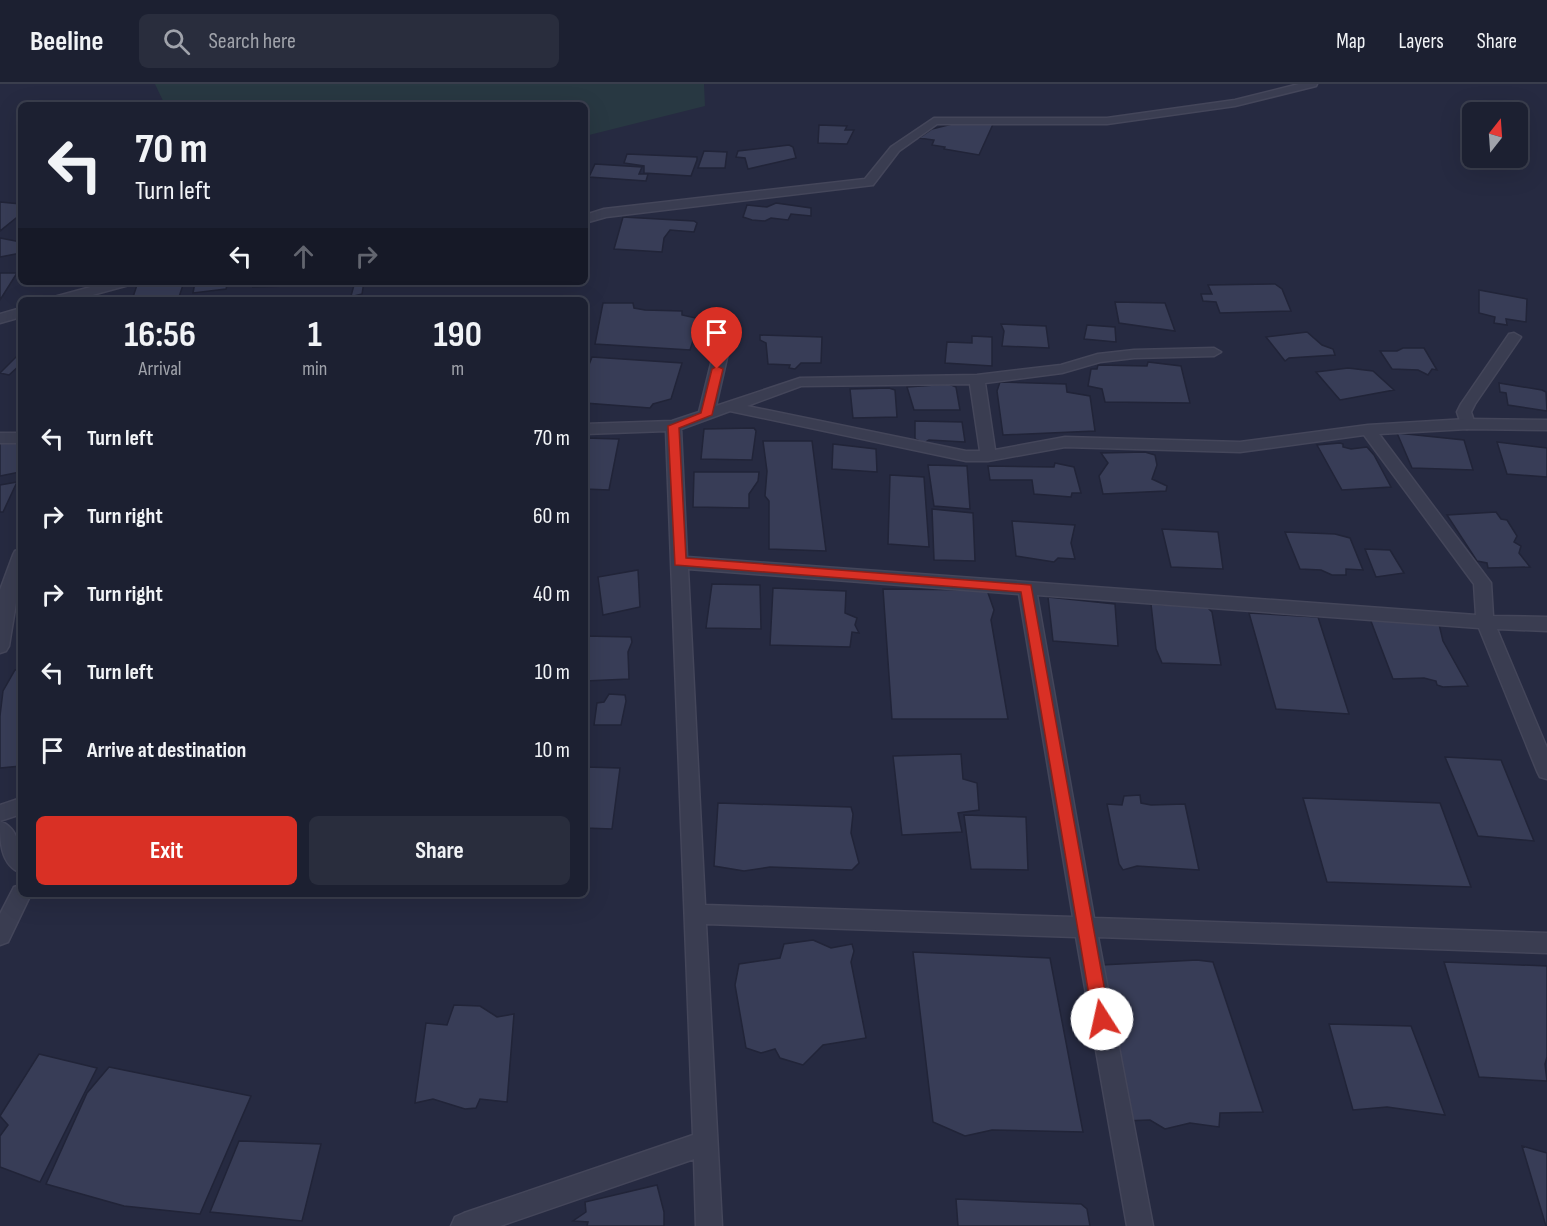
<!DOCTYPE html>
<style>
:root{--surface:#1c2031;--page:#292d3d;--text:#f1f3f6;--muted:#a0a3ab;--line:#3a3e4d;--accent:#d93025}
body{margin:0;font-family:"Sofia Sans Condensed",sans-serif;background:var(--page);color:var(--text);height:100vh;display:flex;flex-direction:column;font-size:22px;white-space:nowrap}
*{box-sizing:border-box;margin:0}
p{font-size:20px;color:var(--muted)}
.icon{flex:none;width:33px;height:33px;fill:none;stroke:currentColor;stroke-width:2;stroke-linecap:round;stroke-linejoin:round}
.map{position:relative;flex:1;overflow:hidden}
.drawer{position:absolute;left:18px;top:213px;width:570px;height:600px;display:flex;flex-direction:column;background:var(--surface);border-radius:9px;box-shadow:0 6px 24px #0002,0 0 0 2px var(--line)}
.drawer>*{flex:none}
.top-card{position:absolute;left:18px;top:18px;width:570px;height:183px;border-radius:9px;box-shadow:0 6px 24px #0002,0 0 0 2px var(--line);background:#1c2031;color:var(--text);overflow:hidden}
.needle{width:39px;rotate:17deg}
.tools{position:absolute;left:1462px;top:18px;display:grid;gap:12px}
.tools a{display:grid;place-items:center;width:66px;height:66px;border-radius:9px;background:var(--surface);box-shadow:0 6px 24px #0002,0 0 0 2px var(--line);font-size:30px}
.pin{position:absolute;display:grid;place-items:center;width:51px;height:51px;color:#fff;margin:-62px -26px;border-radius:50% 50% 50% 0;rotate:-45deg;box-shadow:0 0 6px #0007}
.pin .icon{rotate:45deg}
.me{position:absolute;width:66px;margin:-33px;rotate:350deg;stroke-linejoin:round;filter:drop-shadow(0 0 4px #0008)}
.turn{display:flex;align-items:center;gap:21px;height:126px;padding:0 18px;font-size:27px}
.turn .icon{width:78px;height:78px;stroke-width:2.5}
.turn b{display:block;font-size:42px;line-height:51px}
.lanes{display:flex;align-items:center;height:57px;padding:0 18px;background:#0003;justify-content:center;gap:30px;direction:ltr}
.lanes .off{opacity:.35}
.eta{display:flex;justify-content:space-evenly;align-items:center;height:102px;text-align:center}
.eta b{font-size:36px;font-weight:700;line-height:42px}
.primary-button{display:flex;gap:12px;margin-top:auto;padding:12px 18px}
.primary-button a{flex:1;height:69px;border-radius:9px;background:var(--accent);color:#fff;font-size:24px;font-weight:700;line-height:69px;text-align:center}
.primary-button a+a{background:var(--page);color:var(--text)}
ul{padding:0;list-style:none}
li{display:flex;align-items:center;gap:18px;height:78px;padding:0 18px}
li div{flex:1}
li b{display:block;font-size:22px}
li em{font-style:normal}
header{display:flex;align-items:center;gap:36px;box-sizing:border-box;height:84px;padding:0 30px;background:var(--surface);border-bottom:2px solid var(--line)}
header strong{font-size:28px}
nav{display:flex;gap:33px;margin-inline-start:auto;font-size:21px}
.search{width:420px;height:54px;background:var(--page);display:flex;align-items:center;gap:15px;box-sizing:border-box;padding:0 21px;border-radius:9px;color:var(--muted);font-size:22px}
.map>svg:first-child{display:block}
.green{fill:#283842}
.building{fill:#383d57;stroke:#212438;stroke-width:1.5}
.lines{fill:none;stroke-linecap:round;stroke-linejoin:round}
.service-casing{stroke:#44465a;stroke-width:3}
.minor-casing{stroke:#44465a;stroke-width:3}
.service{fill:#3a3d51;fill-rule:evenodd}
.minor{fill:#3a3d51;fill-rule:evenodd}
.route{fill:#d93025;stroke:#8d1f18;stroke-width:1.5}
</style>
<header>
<strong>Beeline</strong>
<div class="search"><svg class="icon" aria-label="search" viewBox="0 0 24 24"><circle cx="10" cy="10" r="6"/><path d="M15 15l6 6"/></svg>Search here</div>
<nav><a>Map</a><a>Layers</a><a>Share</a></nav>
</header>
<div class="map">
<svg width="1547" height="1142" viewBox="0 0 1547 1142">
<rect width="100%" height="100%" fill="#262a41"/>
<!-- green -->
<path class="green" d="M155 0H704L705 22 585 52V21H165Z"/>
<!-- building -->
<path class="building" d="M994 38 979 71 944 65 945 63 932 61 934 56 919 54 932 45 956 39Z
M819 41 847 42 845 46H854L847 60 818 59Z
M789 61 793 63 796 74 748 85 745 74 736 73 738 67Z
M704 67 727 68 725 84H698Z
M627 70 697 73V76L691 92 644 89V82L624 79Z
M595 80 642 83 639 90H648L646 97 589 93Z
M0 118 21 120V130L0 147Z
M776 119 811 124V132L791 130 788 136 771 134 765 137 752 136 743 133 747 121 767 123Z
M623 133 694 137 697 139 694 148 670 146 664 154 662 168 614 165Z
M0 154 21 158V169L0 173Z
M0 189H17L0 216Z
M138 198H184L178 216H132Z
M195 198H228L226 205 193 209Z
M255 198H290L288 202 253 203Z
M314 198H364L362 210 354 212H351L354 201H312Z
M1275 200 1282 205 1291 227 1220 229 1216 218 1203 217 1201 210H1212L1208 201Z
M1479 206 1527 215 1526 238 1506 235 1507 241 1494 239 1495 233 1479 229Z
M1115 218 1165 219 1175 247 1119 239Z
M603 219H633L634 224 645 226 682 227V231L700 235 690 266 595 260Z
M1001 240 1046 242 1049 264 1002 262 1004 247Z
M1087 241 1115 243 1116 258 1084 255Z
M1307 248 1322 261 1333 265 1335 271 1289 274 1285 277 1266 253Z
M760 251 822 253 821 279H801L795 285 789 284 790 281 768 280 766 259 760 256Z
M972 252 992 253V282L945 279 947 258 972 259Z
M1403 264H1424L1437 286 1432 285 1428 291 1418 286 1392 285 1380 267H1397Z
M21 268V280L9 291 0 289Z
M592 273 682 279 671 315 653 320 650 324 585 319V291Z
M1148 278 1181 282 1190 319 1105 318 1102 305 1088 302 1091 285H1097L1098 281 1147 282Z
M1348 284 1373 287 1394 306 1340 316 1316 288Z
M1000 298 1066 300 1067 308 1090 312 1095 347 1003 351 997 307Z
M1499 299 1542 306 1546 308 1547 327 1508 321 1506 309 1500 308Z
M949 300 956 303 960 326H914L907 303Z
M889 304 895 306 897 333 853 334 850 305Z
M915 337 962 338 965 358 929 356 924 359 915 355Z
M754 344 756 347 752 376 701 375 704 345Z
M1397 349 1464 356 1473 386 1412 384Z
M585 354 619 355 609 406 585 405Z
M0 357H21L17 360 21 369 18 375 20 388 0 392Z
M763 357H812L826 467 769 465V417L765 412 767 387Z
M1497 358 1547 364V393L1507 390Z
M1340 359 1343 360V363L1351 365 1367 363 1374 371 1391 403 1342 406 1317 361Z
M833 360 876 365 877 388 832 385Z
M1145 368 1155 371 1157 381 1152 395 1167 402 1166 407 1103 410 1099 392 1108 379 1101 369Z
M1055 379 1074 383 1081 409H1072L1071 413 1034 410 1032 396H990L988 382 1054 383Z
M928 381 967 382 970 425 934 422Z
M694 388H759L758 397 749 410V424L693 423Z
M890 391 924 393 929 463 888 460Z
M17 398 3 428H0V401Z
M932 425 973 429 975 477 934 476Z
M1496 428 1501 435 1507 436 1517 452 1514 458 1521 462 1519 469 1530 483 1488 484 1487 479 1477 477 1447 431Z
M1012 437 1075 441 1071 459 1075 475 1058 474 1054 478 1016 472Z
M1162 445 1218 448 1223 485 1171 483Z
M1285 448 1335 450 1350 454 1363 486 1346 485V491H1332L1321 486 1300 485Z
M1365 465 1390 466 1404 489 1376 493Z
M638 486 640 523 603 531 598 493Z
M712 500 760 501 761 545 706 544Z
M773 504 846 507 845 529 857 534 855 541 859 549 852 548 850 563 770 561Z
M883 505 987 506 994 526 991 536 1008 635H892Z
M1048 513 1115 520 1118 562 1053 557Z
M1151 520 1207 523 1212 528 1221 581 1162 579 1156 565Z
M1249 529 1318 533 1349 630 1276 625Z
M1369 532 1438 536 1443 557 1468 602 1443 603 1437 601 1436 597 1424 594 1393 595Z
M585 552 631 553 632 558 628 568 629 595 585 597Z
M21 585V682L0 684V632L3 607 15 586Z
M609 610 625 611 626 617 621 641H594L597 619 604 618Z
M961 670 963 695 977 699 979 726 958 729 962 748 902 751 893 672Z
M1445 673 1501 676 1534 757 1478 752Z
M585 683 620 684 612 745 585 744Z
M1140 711 1141 719 1151 721 1185 720 1199 786 1137 782 1123 786 1119 780 1107 720 1122 721 1124 712Z
M1303 714 1440 719 1471 803 1327 798Z
M718 719 851 723 853 730 851 749 859 779 852 786 770 783 744 787 714 782Z
M964 731 1026 733 1028 786 971 785Z
M813 856 831 864 852 860 854 867 851 878 866 954 823 961 803 981 780 974 775 965 761 969 746 964 735 901 739 880 780 874 784 860Z
M913 868 1050 874 1083 1048 992 1046 965 1052 933 1038Z
M1197 876 1213 878 1263 1028 1220 1029 1219 1043 1190 1039 1165 1045 1150 1036 1121 1037 1082 882Z
M1444 878 1547 882V973L1545 980 1547 997 1479 993Z
M454 921 480 922 497 933 514 930 507 1018 480 1015 476 1024 465 1025 433 1015 415 1019 426 939 447 941Z
M1329 940 1411 942 1445 1031 1387 1023 1353 1026Z
M39 970 97 984 40 1098 0 1083V1052L8 1041 0 1032Z
M109 983 251 1012 200 1130 124 1122 46 1100 87 1009Z
M239 1057 321 1060 302 1137 210 1128Z
M1522 1062 1547 1069V1142H1546Z
M657 1101 664 1128V1142H587L588 1138 573 1137 586 1128 585 1118Z
M956 1115 1081 1120 1087 1125 1090 1142H958Z"/>
<g class="lines">
<defs>
<path id="service" d="M1514 249 1521 253 1475 320 1471 328 1475 340 1467 345 1462 343 1457 328 1461 320 1509 250Z"/>
<path id="minor" d="M1299 0H1317L1316 2 1235 22 1107 40H937L899 67 873 101 606 133 585 139V131L604 125 865 95 891 63 934 34H1107L1235 16Z
M109 198H131L129 201 74 216H52L54 213Z
M21 224V233L0 239V230Z
M728 235 735 239 716 322 800 294 977 291 1061 281 1098 270 1134 266 1214 264 1221 268 1214 272 1134 274 1100 278 1062 289 985 299 995 366 1065 353 1240 358 1368 341 1467 335 1547 336V346L1467 345 1379 350 1488 495 1491 499 1493 532 1547 533V547L1497 545 1547 664V695L1540 693 1537 687 1479 544 1037 511 1094 834 1547 849V869L1098 853 1153 1142H1127L1076 853 706 840 722 1142H696L694 1075 500 1142H451L455 1133 464 1129 693 1051 666 347 585 350V340L672 337 699 328 721 239ZM970 300 980 367H966L747 322 801 302ZM730 327 966 377H988L1065 363 1240 368 1364 351 1474 500 1476 531 687 473 681 345ZM688 485 1019 510 1073 833 705 821Z
M0 349H21V359H0Z
M21 465C21 498 14 529 9 562L6 567 0 569V506L13 471 15 467Z
M21 714V730L0 737V721Z
M0 737C21 745 21 770 21 789 0 781 0 756 0 737Z
M21 801V810H31L8 858 0 861V830L14 803Z"/>
</defs>
<!-- service casing -->
<use href="#service" class="service-casing"/>
<!-- minor casing -->
<use href="#minor" class="minor-casing"/>
<!-- service -->
<use href="#service" class="service"/>
<!-- minor -->
<use href="#minor" class="minor"/>
</g>
<!-- route -->
<path class="route" d="M717 282 723 285 712 331 679 344 686 474 1031 501 1110 935 1108 941 1102 943 1096 941 1093 935 1021 508 675 481 668 342 701 329 712 285Z"/>
</svg>
<div class="tools">
<a><svg class="needle" viewBox="-14 -14 28 28"><path d="M0-13l5 13h-10z" fill="#e53935"/><path d="M0 13l5-13h-10z" fill="#a0a3ab"/></svg></a>
</div>
<div class="pin" style="left:717px;top:285px;background:#d93025"><svg class="icon" aria-label="arrive" viewBox="0 0 24 24"><path d="M6 21V4h12l-3 4 3 4H6"/></svg></div>
<svg class="me" style="left:1102px;top:935px" viewBox="-20 -20 40 40"><circle r="19" fill="#fff"/><path d="M0-13L10 11 0 6-10 11z" fill="#d93025"/></svg>
<div class="top-card">
<div class="turn"><svg class="icon" aria-label="left" viewBox="0 0 24 24"><path d="M17 20v-9H6M10 6l-5 5 5 5"/></svg><div><b>70 m</b>Turn left</div></div>
<div class="lanes"><svg class="icon" aria-label="left" viewBox="0 0 24 24"><path d="M17 20v-9H6M10 6l-5 5 5 5"/></svg><svg class="icon off" aria-label="ahead" viewBox="0 0 24 24"><path d="M12 20V5M6 11l6-6 6 6"/></svg><svg class="icon off" aria-label="right" viewBox="0 0 24 24"><path d="M7 20v-9h11M14 6l5 5-5 5"/></svg></div>
</div>
<section class="drawer">
<div class="eta">
<div><b>16:56</b><p>Arrival</p></div>
<div><b>1</b><p>min</p></div>
<div><b>190</b><p>m</p></div>
</div>
<ul>
<li><svg class="icon" aria-label="left" viewBox="0 0 24 24"><path d="M17 20v-9H6M10 6l-5 5 5 5"/></svg><div><b>Turn left</b></div><em>70 m</em></li>
<li><svg class="icon" aria-label="right" viewBox="0 0 24 24"><path d="M7 20v-9h11M14 6l5 5-5 5"/></svg><div><b>Turn right</b></div><em>60 m</em></li>
<li><svg class="icon" aria-label="right" viewBox="0 0 24 24"><path d="M7 20v-9h11M14 6l5 5-5 5"/></svg><div><b>Turn right</b></div><em>40 m</em></li>
<li><svg class="icon" aria-label="left" viewBox="0 0 24 24"><path d="M17 20v-9H6M10 6l-5 5 5 5"/></svg><div><b>Turn left</b></div><em>10 m</em></li>
<li><svg class="icon" aria-label="arrive" viewBox="0 0 24 24"><path d="M6 21V4h12l-3 4 3 4H6"/></svg><div><b>Arrive at destination</b></div><em>10 m</em></li>
</ul>
<div class="primary-button"><a>Exit</a><a>Share</a></div>
</section>
</div>
